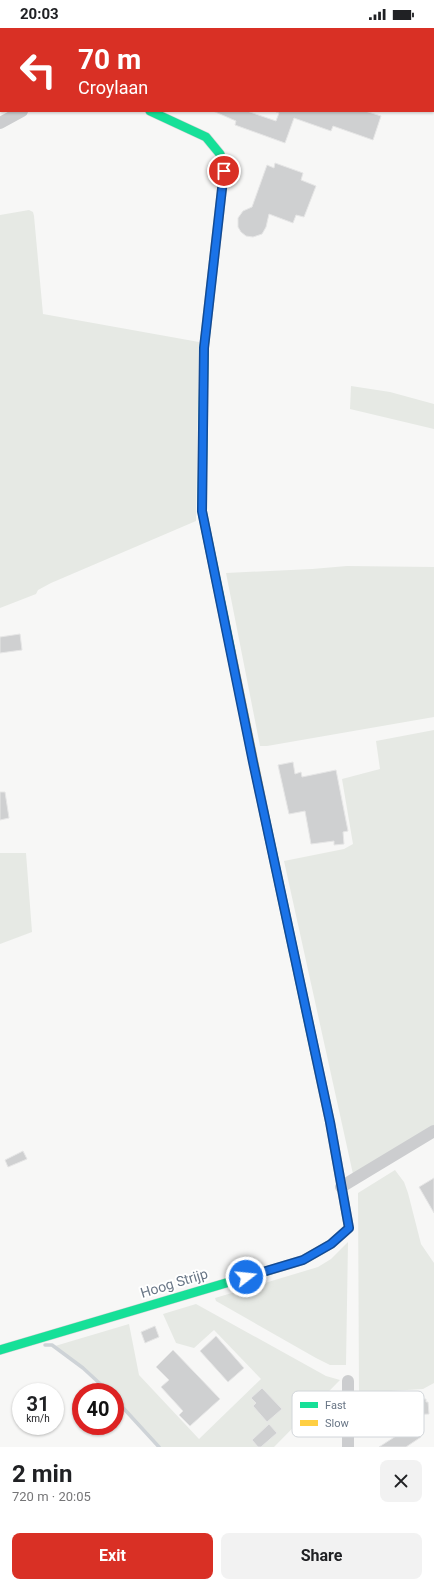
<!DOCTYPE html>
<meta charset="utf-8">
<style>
:root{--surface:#fff;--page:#f2f2f2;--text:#202124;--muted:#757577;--accent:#d93025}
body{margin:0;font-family:Roboto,sans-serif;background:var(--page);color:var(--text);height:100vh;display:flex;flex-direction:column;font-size:15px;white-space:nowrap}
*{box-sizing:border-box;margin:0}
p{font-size:13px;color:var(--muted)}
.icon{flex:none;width:22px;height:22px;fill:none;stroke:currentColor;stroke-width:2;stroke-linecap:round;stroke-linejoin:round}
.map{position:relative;height:1419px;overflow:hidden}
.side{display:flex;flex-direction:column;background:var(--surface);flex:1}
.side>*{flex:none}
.hud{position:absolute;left:0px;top:0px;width:434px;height:84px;box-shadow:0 1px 3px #0004;background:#d93025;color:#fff;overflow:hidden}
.speed{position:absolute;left:12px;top:1355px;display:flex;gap:8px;font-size:20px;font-weight:700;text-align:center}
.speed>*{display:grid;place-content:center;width:52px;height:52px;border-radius:50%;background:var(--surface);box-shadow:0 1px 3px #0004;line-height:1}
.speed small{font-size:10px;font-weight:400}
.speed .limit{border:6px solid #d22;background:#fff;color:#111}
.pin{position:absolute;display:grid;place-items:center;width:34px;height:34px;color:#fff;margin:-17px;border:2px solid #fff;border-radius:50%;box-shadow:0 1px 4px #0007}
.me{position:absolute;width:44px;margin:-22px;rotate:74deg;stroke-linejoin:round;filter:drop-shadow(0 0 3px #0008)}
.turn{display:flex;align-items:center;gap:14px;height:84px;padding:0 12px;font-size:18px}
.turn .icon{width:52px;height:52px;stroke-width:2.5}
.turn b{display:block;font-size:28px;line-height:34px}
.round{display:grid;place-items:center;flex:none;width:42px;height:42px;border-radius:8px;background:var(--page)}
.summary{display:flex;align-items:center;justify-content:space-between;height:68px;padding:0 12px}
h1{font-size:24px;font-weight:700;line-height:30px}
.action{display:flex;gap:8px;margin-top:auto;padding:8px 12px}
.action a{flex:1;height:46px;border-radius:8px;background:var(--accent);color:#fff;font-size:16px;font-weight:700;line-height:46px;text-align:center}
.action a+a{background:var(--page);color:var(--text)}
.status{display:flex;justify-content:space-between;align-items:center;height:28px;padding:0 20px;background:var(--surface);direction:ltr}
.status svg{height:11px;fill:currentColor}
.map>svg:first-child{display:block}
.green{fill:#e6e9e4}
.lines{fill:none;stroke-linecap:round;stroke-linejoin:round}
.stream{stroke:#ced3d7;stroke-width:3.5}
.building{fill:#cfd0d1;stroke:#e6e6e6}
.fast-casing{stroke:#d3d3d4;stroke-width:10}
.slow-casing{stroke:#d3d3d4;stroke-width:10}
.street{stroke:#cccdcf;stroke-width:12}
.fast{stroke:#16e098;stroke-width:9}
.slow{stroke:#ffcf43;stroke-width:9}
.route-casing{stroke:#114b97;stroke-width:10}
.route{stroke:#1a73e8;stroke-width:7}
.labels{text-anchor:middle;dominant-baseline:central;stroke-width:4;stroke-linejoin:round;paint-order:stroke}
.street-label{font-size:14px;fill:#687585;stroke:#fff}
.key{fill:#fff;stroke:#d2d6da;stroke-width:1}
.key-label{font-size:11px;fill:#687585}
</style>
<div class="status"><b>20:03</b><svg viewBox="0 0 49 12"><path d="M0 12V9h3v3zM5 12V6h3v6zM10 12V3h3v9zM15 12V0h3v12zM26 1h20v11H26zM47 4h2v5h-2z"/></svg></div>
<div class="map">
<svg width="434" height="1419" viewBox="0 0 434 1419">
<rect width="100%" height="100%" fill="#f7f7f6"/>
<!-- green -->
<path class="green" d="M29 182 33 184 34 188 43 286 199 314 196 493 51 555 38 562 36 566 0 580V187Z
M351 358 390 364 434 376V401L350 381Z
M347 538 434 539V689L267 718H260L226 545 312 541Z
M434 702V1097L353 1146 284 833 344 821 353 816 342 751 380 741 376 713Z
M0 825H26L32 904 0 916Z
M395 1142 404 1154 408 1165 421 1216 434 1235V1355L423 1361 359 1365 358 1165Z
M348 1214 346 1337H330L316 1330 216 1273 215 1270 318 1239 331 1231Z
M196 1276 326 1348 340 1352 274 1419H158L115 1373V1364H106L88 1345 55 1318 129 1296 139 1347 199 1411 261 1351 214 1302 194 1320 176 1315 163 1286Z"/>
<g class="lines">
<!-- stream -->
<path class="stream" d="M45 1317H52L83 1340 109 1364
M115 1371 159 1419"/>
</g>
<!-- building -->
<path class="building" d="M213 83H247L276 93 279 85 276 84 277 83H365L381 88 373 112 333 98 331 103 294 90 285 115 235 97 236 93Z
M275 135 303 145 301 152 316 158 304 189 296 187 293 195 269 186 266 199 262 206 253 209 246 208 241 204 238 199V190L243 183 252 179 267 137 274 140Z
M20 606 22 622 0 625V609Z
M293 734 295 746 301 744 302 749 336 742 348 803 343 804 344 816 334 817V813L311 816 305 783 289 786 278 737Z
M0 764H5L9 790 0 792Z
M23 1123 27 1131 8 1139 5 1132Z
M434 1150V1185L419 1159Z
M155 1298 159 1309 145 1315 141 1304Z
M216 1308 244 1340 228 1354 200 1323Z
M173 1322 220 1371 190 1398 179 1387 183 1383 161 1359 169 1352 156 1339Z
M262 1360 282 1381 267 1394 253 1378 256 1375 251 1370Z
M426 1371V1374H428L429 1386 405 1387V1375H407V1372Z
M269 1396 277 1405 261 1419H258L252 1412Z
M413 1397 421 1409 406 1419H379Z"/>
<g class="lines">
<defs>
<path id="fast" d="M150 83 206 109 220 126 223 137
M206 302 204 320 202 483 231 624
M264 785 316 1029
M0 1322 270 1242"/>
<path id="slow" d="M206 302 224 143 223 137
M231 624 264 785
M270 1242 303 1232 331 1216 349 1200 330 1094 316 1029"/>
</defs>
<!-- fast casing -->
<use href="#fast" class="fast-casing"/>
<!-- slow casing -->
<use href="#slow" class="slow-casing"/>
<!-- street -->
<path class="street" d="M51 0 52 1
M0 95 22 83
M341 1159 434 1103
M348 1353V1419"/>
<!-- fast -->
<use href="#fast" class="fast"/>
<!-- slow -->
<use href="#slow" class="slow"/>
</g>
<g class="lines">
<defs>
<path id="route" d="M224 143 204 320 202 483 253 734 330 1094 349 1200 331 1216 303 1232 246 1249"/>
</defs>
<!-- route casing -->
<use href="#route" class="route-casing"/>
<!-- route -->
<use href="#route" class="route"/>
</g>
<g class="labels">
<!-- street labels -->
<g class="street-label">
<text transform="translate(174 1255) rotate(-17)">Hoog Strijp</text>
</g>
</g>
<!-- legend -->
<rect x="292" y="1363" width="132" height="46" rx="6" class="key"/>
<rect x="300" y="1374" width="18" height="6" fill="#16e098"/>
<rect x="300" y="1392" width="18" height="6" fill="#ffcf43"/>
<g class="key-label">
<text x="325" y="1381">Fast</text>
<text x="325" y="1399">Slow</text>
</g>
</svg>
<div class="speed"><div>31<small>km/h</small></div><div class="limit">40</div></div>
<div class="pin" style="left:224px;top:143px;background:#d93025"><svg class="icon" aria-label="arrive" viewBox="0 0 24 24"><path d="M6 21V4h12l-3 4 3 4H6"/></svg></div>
<svg class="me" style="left:246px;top:1249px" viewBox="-20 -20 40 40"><circle r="17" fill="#1a73e8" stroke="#fff" stroke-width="3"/><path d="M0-11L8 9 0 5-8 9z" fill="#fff"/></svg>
<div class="hud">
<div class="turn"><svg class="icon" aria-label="left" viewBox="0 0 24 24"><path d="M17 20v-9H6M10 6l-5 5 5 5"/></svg><div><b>70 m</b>Croylaan</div></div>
</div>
</div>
<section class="side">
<div class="summary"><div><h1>2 min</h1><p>720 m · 20:05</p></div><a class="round"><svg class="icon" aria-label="close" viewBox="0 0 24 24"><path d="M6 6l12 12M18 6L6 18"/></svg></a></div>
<div class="action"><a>Exit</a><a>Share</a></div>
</section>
